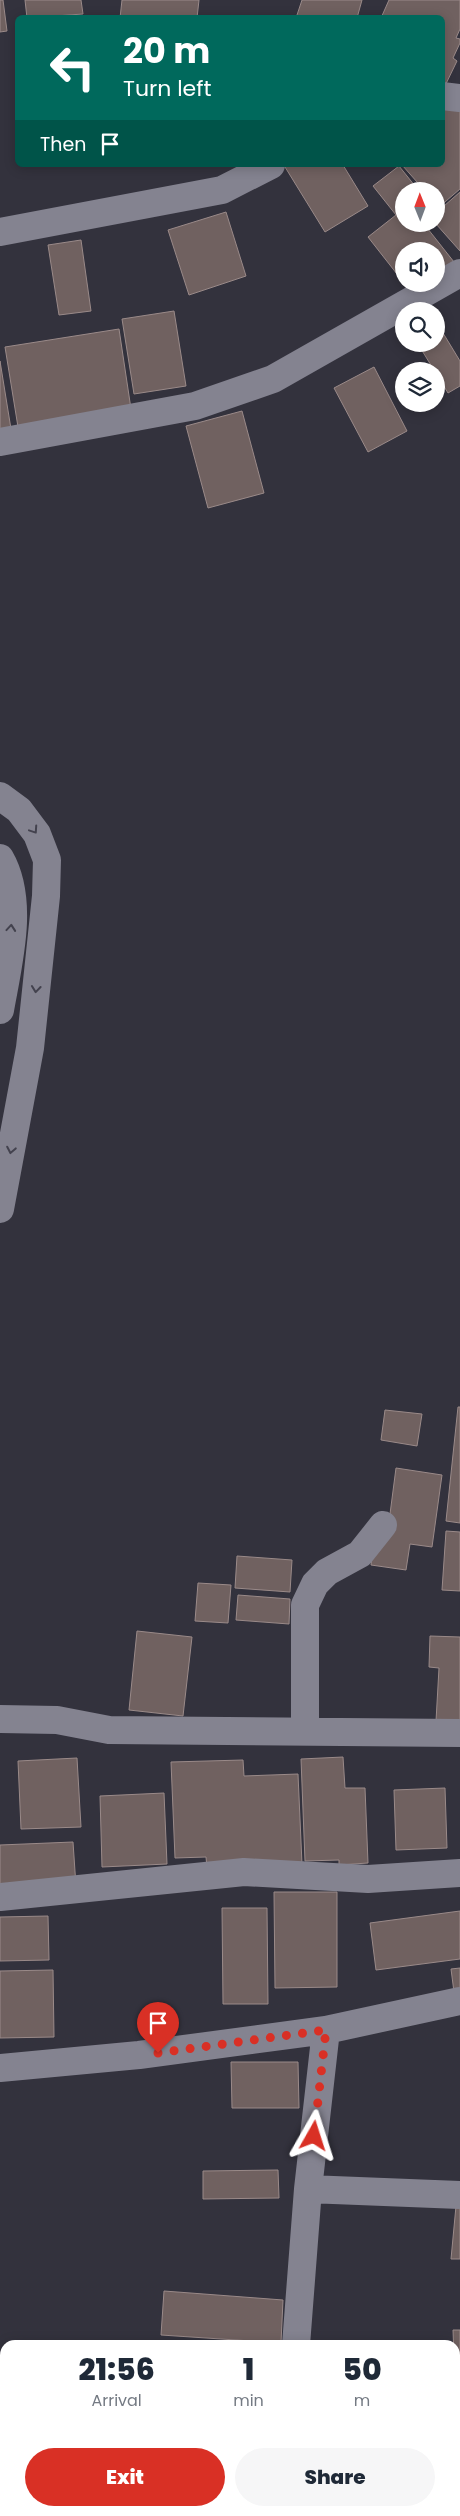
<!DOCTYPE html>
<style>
:root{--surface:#fff;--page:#f6f6f7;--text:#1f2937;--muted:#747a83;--accent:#d93025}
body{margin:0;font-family:Poppins,sans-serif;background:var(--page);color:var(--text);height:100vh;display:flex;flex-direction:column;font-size:19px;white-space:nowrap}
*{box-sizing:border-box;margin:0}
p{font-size:16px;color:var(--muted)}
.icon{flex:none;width:28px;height:28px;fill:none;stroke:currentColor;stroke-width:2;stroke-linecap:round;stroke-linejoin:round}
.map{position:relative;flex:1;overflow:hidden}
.sheet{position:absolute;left:0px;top:2340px;width:460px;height:176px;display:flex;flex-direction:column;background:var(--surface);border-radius:15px 15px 0 0;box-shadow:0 2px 12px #0003}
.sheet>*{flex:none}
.banner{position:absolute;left:15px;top:15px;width:430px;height:152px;border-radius:8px;box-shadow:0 2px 12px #0003;background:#00695c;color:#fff;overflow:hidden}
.needle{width:32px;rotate:359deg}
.tools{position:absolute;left:395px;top:182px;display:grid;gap:10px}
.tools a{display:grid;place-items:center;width:50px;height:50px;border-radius:50%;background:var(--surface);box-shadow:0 2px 12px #0003;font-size:25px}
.pin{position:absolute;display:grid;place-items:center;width:42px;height:42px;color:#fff;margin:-51px -21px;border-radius:50% 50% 50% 0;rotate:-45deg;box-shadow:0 0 5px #0007}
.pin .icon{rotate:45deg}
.me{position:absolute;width:55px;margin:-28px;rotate:6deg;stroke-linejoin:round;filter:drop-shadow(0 0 4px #0008)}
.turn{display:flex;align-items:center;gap:18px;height:105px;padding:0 25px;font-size:22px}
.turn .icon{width:65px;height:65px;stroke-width:2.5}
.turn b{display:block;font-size:35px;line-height:42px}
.then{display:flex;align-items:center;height:48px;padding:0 25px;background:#0003;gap:10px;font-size:19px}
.eta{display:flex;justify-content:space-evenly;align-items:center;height:85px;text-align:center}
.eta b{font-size:30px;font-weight:800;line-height:35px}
.button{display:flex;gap:10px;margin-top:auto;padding:10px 25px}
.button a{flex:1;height:58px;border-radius:30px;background:var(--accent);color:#fff;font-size:20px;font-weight:800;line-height:58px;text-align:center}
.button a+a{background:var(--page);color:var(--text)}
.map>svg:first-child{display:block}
.building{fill:#706160;stroke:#9a8a89}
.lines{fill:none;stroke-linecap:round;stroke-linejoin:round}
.minor{stroke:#848390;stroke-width:28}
.oneway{stroke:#43424e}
.route{stroke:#d93025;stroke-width:9;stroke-dasharray:0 16.2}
</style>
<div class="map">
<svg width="460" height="2516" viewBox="0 0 460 2516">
<rect width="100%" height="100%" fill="#33323d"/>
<!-- building -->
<path class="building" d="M0 0H3L7 31 0 32Z
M25 0H81L83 14 27 18Z
M122 0H199L197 18H120Z
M302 0H362L357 18H296Z
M389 0H460V29L456 38 460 39V43L453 58 457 61 442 92V18H381Z
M442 105 460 111V189L439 207 436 204V191H425L402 165H442Z
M289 165H343L368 206 325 232 285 167Z
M399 166 419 191H404V224H424L454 262 436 276V251H404V283L368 237 396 215 373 186Z
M460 192V251L436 224V213Z
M226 212 246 276 189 295 168 230Z
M81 240 91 311 59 315 48 245Z
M174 311 186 386 134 394 122 319Z
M440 328 460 361V386L448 393 418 344H436V331Z
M119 329 131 409 18 427 5 347Z
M0 361 11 429 0 430Z
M374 367 407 431 368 452 334 388Z
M242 411 264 493 208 508 186 426Z
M458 1407H460V1523L446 1521Z
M385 1410 422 1414 417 1446 381 1440Z
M396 1468 442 1475 432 1547 410 1544 406 1570 371 1565 375 1535 387 1537Z
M446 1531 460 1532V1591L442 1590Z
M237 1556 292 1560 290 1592 235 1588Z
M198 1583 231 1585 228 1623 195 1621Z
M238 1595 290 1599 289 1624 236 1620Z
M137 1631 192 1637 183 1716 129 1710Z
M430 1636 460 1637V1722L436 1721 439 1668 429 1667Z
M343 1757 345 1788H365L368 1863 339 1865V1860L305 1861 301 1759Z
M77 1758 81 1827 21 1829 18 1761Z
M243 1760 244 1776 298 1774 302 1864 207 1868 206 1857 175 1858 171 1762Z
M445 1788 447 1848 396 1850 394 1790Z
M164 1793 167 1864 102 1867 100 1796Z
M73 1842 76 1886 0 1888V1845Z
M274 1892H337V1987L275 1988Z
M222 1908H267L268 2004H223Z
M460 1911V1959L376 1970 370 1923Z
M48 1916 49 1960 0 1961V1917Z
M460 1968V1992H454L451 1969Z
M53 1970 54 2037 0 2038V1971Z
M231 2062H298L299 2108H232Z
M278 2170 279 2198 203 2199V2171Z
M456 2206 460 2207V2259H451Z
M164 2291 283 2300 281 2343 161 2335Z
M453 2330H460V2385L455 2384Z
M0 2447H5V2511H26V2516H0Z
M455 2496H460V2516H423V2511H455Z
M33 2511H112L111 2516H32Z
M160 2511H219V2516H160Z
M302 2511H355L354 2516H301Z"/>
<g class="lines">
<!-- minor -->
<path class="minor" d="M442 96 460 98
M0 232 222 190 271 165
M0 442 195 406 273 379 460 273
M0 796 19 810 37 834 47 860 46 896 30 1048 0 1209
M0 858C25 901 8 964 0 1010
M0 1719 57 1720 109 1730 460 1733
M305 1730V1605L315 1584 327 1572 360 1554 383 1525
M0 1897 244 1872 368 1879 460 1873
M0 2068 139 2055 326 2030
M308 2189 326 2030 460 2001
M296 2345 308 2189 460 2195
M133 2516 134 2511"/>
</g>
<!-- one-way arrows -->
<defs><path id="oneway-chevron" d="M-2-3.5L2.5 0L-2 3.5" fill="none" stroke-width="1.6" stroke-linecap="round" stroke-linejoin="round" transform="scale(1.25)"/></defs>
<g class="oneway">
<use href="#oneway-chevron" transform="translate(34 830) rotate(56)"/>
<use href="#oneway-chevron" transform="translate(11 928) rotate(-85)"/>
<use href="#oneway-chevron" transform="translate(36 989) rotate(96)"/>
<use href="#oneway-chevron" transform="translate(11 1150) rotate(101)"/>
</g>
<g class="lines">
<!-- route -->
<path class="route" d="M158 2053 326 2030 314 2136"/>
</g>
</svg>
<div class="tools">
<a><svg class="needle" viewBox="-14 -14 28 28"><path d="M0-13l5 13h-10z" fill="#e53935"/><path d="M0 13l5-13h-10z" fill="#747a83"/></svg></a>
<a><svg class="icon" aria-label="sound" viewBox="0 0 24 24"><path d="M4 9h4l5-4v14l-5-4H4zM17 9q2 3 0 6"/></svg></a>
<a><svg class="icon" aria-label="search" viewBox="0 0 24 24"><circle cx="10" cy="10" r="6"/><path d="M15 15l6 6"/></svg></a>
<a><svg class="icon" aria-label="layers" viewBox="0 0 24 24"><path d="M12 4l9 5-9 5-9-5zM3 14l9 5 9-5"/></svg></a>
</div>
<div class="pin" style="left:158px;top:2053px;background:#d93025"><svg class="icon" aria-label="arrive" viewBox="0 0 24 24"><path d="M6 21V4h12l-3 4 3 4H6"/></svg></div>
<svg class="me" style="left:314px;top:2136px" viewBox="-20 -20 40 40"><path d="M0-17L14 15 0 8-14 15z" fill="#d93025" stroke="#fff" stroke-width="4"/></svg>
<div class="banner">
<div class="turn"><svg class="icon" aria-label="left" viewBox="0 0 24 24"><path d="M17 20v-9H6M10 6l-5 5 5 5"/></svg><div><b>20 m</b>Turn left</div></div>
<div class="then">Then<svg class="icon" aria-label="arrive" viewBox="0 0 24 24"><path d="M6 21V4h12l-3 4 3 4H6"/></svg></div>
</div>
<section class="sheet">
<div class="eta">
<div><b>21:56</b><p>Arrival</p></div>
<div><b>1</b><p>min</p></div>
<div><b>50</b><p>m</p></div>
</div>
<div class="button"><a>Exit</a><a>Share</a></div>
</section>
</div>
